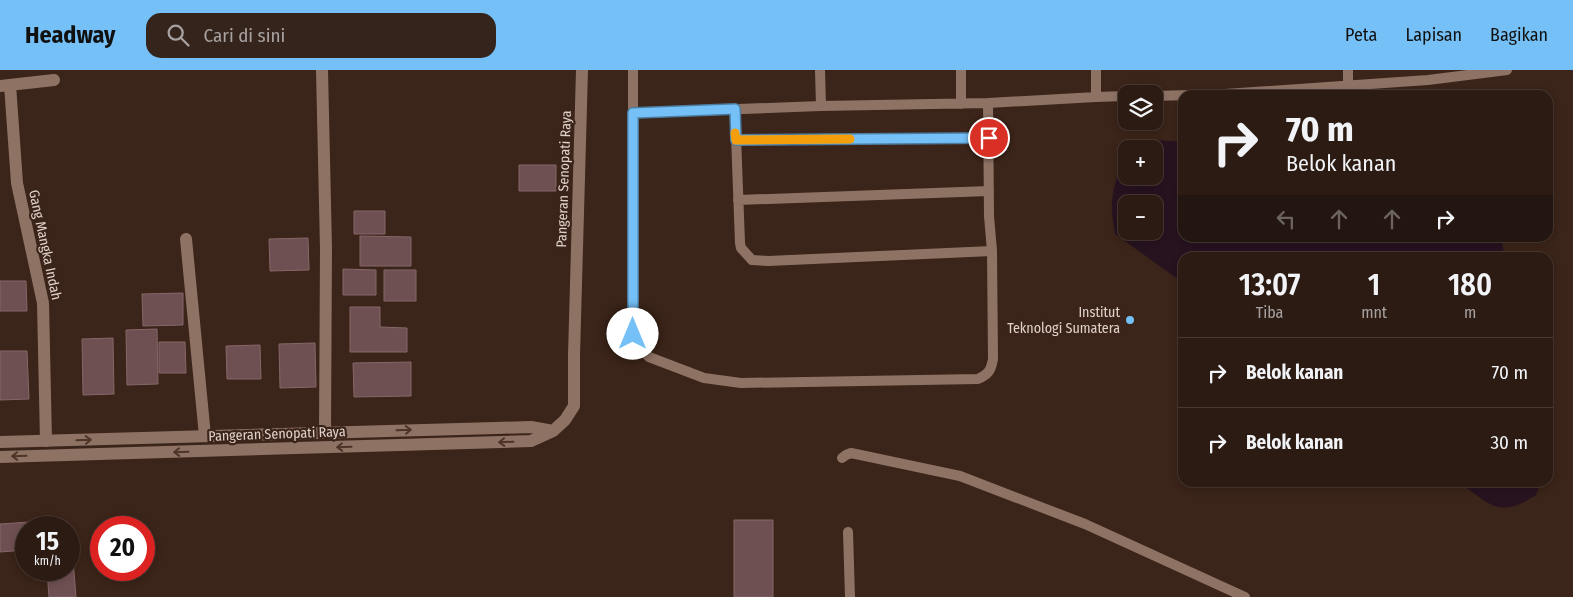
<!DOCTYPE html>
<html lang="id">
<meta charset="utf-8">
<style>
:root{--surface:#2c1b13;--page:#34241c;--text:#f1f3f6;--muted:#a6a1a0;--line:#483933;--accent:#75c0f6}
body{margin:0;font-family:"Fira Sans Condensed",sans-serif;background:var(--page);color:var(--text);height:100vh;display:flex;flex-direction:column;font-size:19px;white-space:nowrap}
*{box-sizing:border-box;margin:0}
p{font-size:16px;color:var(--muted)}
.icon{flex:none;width:28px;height:28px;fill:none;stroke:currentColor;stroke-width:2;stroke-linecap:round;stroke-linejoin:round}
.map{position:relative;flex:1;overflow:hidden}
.details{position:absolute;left:1178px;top:182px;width:375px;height:235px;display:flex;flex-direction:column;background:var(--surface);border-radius:15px;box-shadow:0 2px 8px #0003,0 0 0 1px var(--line)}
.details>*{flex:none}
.banner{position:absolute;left:1178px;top:20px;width:375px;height:152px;border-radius:15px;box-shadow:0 2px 8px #0003,0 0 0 1px var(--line);background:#2c1b13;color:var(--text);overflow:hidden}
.tools{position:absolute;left:1118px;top:15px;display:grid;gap:10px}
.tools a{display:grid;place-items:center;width:45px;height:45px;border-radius:10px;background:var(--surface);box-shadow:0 2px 8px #0003,0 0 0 1px var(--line);font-size:25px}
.speed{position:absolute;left:15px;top:446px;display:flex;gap:10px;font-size:25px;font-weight:700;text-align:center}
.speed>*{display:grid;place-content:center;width:65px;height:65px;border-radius:50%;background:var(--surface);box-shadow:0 2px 8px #0003,0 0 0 1px var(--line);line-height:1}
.speed small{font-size:12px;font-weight:400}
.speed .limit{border:8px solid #d22;background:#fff;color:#111}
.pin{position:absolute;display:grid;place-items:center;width:42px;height:42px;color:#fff;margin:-21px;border:2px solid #fff;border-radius:50%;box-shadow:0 1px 5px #0007}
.me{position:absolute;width:55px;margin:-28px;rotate:0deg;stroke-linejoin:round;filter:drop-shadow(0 0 4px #0008)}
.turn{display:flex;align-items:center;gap:18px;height:105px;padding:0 25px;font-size:22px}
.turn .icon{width:65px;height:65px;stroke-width:2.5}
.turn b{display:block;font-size:35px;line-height:42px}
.lanes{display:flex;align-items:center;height:48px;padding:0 25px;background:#0003;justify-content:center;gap:25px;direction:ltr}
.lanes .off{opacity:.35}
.eta{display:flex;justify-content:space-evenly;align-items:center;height:85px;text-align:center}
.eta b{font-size:30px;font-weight:600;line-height:35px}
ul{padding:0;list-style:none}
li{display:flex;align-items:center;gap:15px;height:70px;padding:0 25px;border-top:1px solid var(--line)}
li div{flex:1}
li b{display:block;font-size:19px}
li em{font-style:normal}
header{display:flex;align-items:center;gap:30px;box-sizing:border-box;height:70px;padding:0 25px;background:var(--accent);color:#111}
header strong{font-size:24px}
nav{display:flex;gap:28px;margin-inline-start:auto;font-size:18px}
.search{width:350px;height:45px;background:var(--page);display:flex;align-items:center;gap:12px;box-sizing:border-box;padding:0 18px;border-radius:15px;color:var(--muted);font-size:19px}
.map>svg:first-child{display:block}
.water{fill:#271220;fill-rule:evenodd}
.building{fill:#6f5052;stroke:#866769}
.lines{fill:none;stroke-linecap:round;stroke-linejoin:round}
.service{stroke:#8e7365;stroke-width:10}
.minor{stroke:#8e7365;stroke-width:12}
.tertiary{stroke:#8e7365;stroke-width:12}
.oneway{stroke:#4c3428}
.route-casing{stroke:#4c7da0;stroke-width:12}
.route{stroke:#75c0f6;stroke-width:9}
.slow{stroke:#f59e0b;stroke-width:9}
.poi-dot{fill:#75c0f6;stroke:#3b2419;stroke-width:2}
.labels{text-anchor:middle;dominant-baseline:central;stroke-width:4.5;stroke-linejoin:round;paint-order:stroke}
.street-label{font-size:14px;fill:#e0d1ca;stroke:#3b2419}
.poi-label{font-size:14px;fill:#e0d1ca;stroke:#3b2419;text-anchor:end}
</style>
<header>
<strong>Headway</strong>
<div class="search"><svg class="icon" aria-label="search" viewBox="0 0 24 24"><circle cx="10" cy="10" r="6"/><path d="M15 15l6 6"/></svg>Cari di sini</div>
<nav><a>Peta</a><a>Lapisan</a><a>Bagikan</a></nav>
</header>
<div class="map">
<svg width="1573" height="527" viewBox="0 0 1573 527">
<rect width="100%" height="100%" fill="#3b2419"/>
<!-- water -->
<path class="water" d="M1157 70 1182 72V168H1501L1505 187 1182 188V212L1115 164C1114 156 1112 148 1112 140 1111 123 1118 101 1126 86V106H1154V79H1131L1142 72ZM1126 134H1154V161H1126Z
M1460 413H1540L1536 425C1499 449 1491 435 1460 413Z"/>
<!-- building -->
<path class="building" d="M519 95H556V121H519Z
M354 141H385V164H354Z
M360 166 411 167V196H360Z
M308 168 309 200 270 201 269 169Z
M343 199 376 200V225H343Z
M384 200H416V231H384Z
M0 211H26L27 241H0Z
M183 223V255L143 256 142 224Z
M350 237H380V257L407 258V282H350Z
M157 259 158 314 127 315 126 260Z
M113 268 114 324 83 325 82 269Z
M159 272H185L186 303H159Z
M315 273 316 317 280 318 279 274Z
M260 275 261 309H227L226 276Z
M0 281H27L29 329 0 330Z
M411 292V326L354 327 353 293Z
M734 450H773V527H734Z
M44 451V458H26V480L0 482V454Z
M69 477H72L76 527H49L47 500H69Z"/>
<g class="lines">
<!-- service -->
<path class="service" d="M633 0V264L637 274 649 287 704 308 741 313 978 309C989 304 991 300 993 289L992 181
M820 0 821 36
M1096 0V27L1126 26
M1348 0V15
M1154 26 1225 24 1428 10 1507 0
M961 34V0
M735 39 740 173 741 178 752 190 768 191 992 181 989 146 988 33
M633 43 821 36 988 33 1096 27
M736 70 989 68
M738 130 989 121
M842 388 846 385 851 383 960 406 1085 454 1245 527
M848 462 850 527"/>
<!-- minor -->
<path class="minor" d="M322 0 326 178 325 363
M10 15 17 113 43 233 46 371
M0 16 54 10
M186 169 205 366"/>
<!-- tertiary -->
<path class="tertiary" d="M0 372 495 358 531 357 553 361
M0 387 531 371 553 361 565 350 574 336V285L582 0"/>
</g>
<!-- one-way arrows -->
<defs><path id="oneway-shaft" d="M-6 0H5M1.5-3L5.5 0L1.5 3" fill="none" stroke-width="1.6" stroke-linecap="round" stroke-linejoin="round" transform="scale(1.25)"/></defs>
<g class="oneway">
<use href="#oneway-shaft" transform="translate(404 360) rotate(-2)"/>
<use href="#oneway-shaft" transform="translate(84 370) rotate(-2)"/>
<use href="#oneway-shaft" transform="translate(506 372) rotate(178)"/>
<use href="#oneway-shaft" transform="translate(344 377) rotate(178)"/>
<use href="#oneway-shaft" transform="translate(181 382) rotate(178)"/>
<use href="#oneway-shaft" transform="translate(19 386) rotate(178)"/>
</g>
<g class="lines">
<defs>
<path id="route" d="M633 264V43L735 39 736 70 989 68"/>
</defs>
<!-- route casing -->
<use href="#route" class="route-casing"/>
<!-- route -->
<use href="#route" class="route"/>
<!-- slow -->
<path class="slow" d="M735 63 736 70 850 69"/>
</g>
<!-- markers -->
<circle class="poi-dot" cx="1130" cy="250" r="5"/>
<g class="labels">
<!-- street labels -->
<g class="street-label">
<text transform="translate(564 109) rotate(-88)">Pangeran Senopati Raya</text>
<text transform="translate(45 175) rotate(78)">Gang Mangka Indah</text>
<text transform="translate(277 364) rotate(-2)">Pangeran Senopati Raya</text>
</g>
<!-- poi labels -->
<g class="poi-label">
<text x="1120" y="242">Institut<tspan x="1120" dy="16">Teknologi Sumatera</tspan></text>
</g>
</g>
</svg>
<div class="tools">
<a><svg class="icon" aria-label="layers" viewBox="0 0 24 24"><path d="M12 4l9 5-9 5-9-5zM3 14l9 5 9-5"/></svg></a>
<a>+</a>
<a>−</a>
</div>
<div class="speed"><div>15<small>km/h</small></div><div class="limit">20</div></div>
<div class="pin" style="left:989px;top:68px;background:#d93025"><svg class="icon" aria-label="arrive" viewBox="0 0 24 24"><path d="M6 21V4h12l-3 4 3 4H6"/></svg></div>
<svg class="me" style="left:633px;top:264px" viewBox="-20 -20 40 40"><circle r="19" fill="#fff"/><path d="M0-13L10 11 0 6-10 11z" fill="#75c0f6"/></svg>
<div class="banner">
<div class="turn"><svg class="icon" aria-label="right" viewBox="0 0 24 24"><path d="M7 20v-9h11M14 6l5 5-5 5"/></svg><div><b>70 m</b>Belok kanan</div></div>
<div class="lanes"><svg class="icon off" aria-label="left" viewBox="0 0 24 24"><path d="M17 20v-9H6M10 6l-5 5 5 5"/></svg><svg class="icon off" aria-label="ahead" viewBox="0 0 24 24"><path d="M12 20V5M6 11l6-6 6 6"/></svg><svg class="icon off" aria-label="ahead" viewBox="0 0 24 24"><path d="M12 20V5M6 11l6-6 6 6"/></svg><svg class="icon" aria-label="right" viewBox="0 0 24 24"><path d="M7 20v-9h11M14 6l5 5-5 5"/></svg></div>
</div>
<section class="details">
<div class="eta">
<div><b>13:07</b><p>Tiba</p></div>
<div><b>1</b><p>mnt</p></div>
<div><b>180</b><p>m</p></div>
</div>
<ul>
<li><svg class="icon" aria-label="right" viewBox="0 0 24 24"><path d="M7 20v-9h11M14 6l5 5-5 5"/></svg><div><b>Belok kanan</b></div><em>70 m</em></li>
<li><svg class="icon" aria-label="right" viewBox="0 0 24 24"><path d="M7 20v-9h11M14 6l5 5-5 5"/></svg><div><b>Belok kanan</b></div><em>30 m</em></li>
</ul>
</section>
</div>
